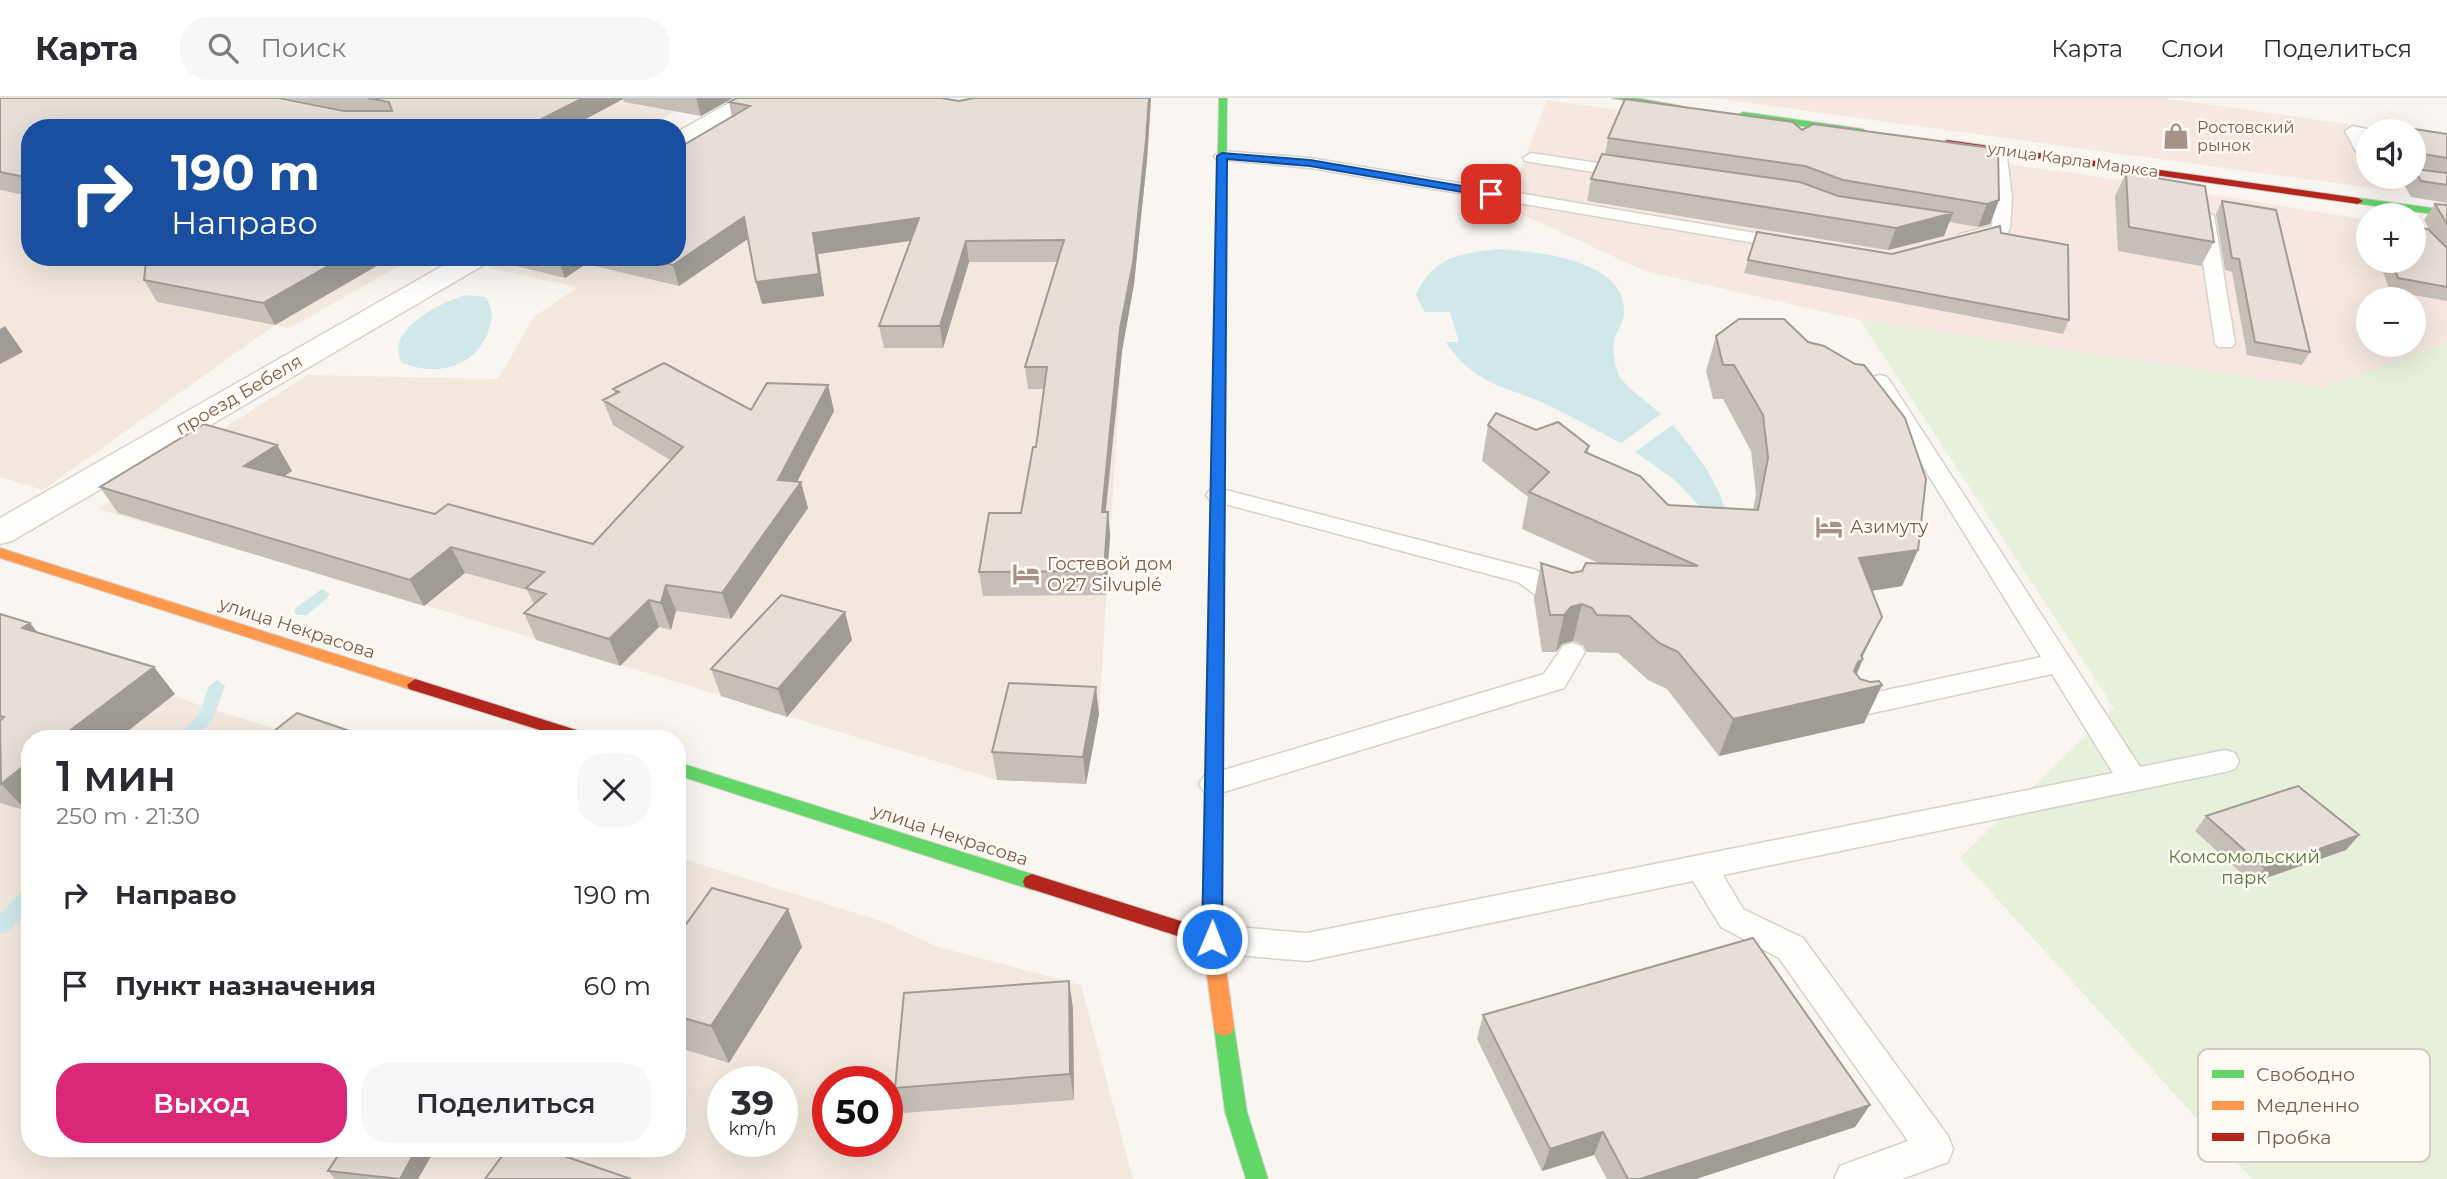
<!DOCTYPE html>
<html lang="ru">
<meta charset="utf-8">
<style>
:root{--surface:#fff;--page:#f7f7f7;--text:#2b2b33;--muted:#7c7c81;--line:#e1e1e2;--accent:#db2777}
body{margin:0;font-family:Montserrat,sans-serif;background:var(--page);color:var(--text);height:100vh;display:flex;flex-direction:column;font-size:26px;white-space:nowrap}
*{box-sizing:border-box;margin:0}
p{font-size:23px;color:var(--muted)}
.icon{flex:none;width:38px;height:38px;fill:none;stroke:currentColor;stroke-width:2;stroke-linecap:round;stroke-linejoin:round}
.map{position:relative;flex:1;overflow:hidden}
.sheet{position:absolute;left:21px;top:632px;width:665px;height:427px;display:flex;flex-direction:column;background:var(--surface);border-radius:28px;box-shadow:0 7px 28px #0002}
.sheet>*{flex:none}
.guide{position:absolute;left:21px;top:21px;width:665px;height:147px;border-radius:28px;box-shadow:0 7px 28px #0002;background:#1a4fa0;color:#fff;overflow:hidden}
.controls{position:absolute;left:2356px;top:21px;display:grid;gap:14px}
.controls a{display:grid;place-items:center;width:70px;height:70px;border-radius:50%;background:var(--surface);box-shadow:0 7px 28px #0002;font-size:35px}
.speed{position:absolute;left:707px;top:968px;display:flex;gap:14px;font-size:35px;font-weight:700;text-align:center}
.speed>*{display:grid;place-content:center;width:91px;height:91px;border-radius:50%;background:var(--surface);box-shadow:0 7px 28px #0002;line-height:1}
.speed small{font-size:18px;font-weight:400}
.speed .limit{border:10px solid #d22;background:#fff;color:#111}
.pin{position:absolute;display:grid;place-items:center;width:60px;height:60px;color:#fff;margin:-30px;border-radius:14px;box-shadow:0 4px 10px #0006}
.me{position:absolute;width:77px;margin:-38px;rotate:1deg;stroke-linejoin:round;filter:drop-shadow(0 0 5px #0008)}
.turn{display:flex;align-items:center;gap:24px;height:147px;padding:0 35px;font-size:32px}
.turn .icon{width:91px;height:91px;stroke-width:2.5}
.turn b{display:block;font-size:49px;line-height:60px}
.round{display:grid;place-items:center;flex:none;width:74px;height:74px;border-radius:28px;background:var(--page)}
.summary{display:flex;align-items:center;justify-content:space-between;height:119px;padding:0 35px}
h1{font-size:42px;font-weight:600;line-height:52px}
.action{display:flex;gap:14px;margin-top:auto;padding:14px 35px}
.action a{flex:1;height:80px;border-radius:28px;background:var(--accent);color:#fff;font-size:28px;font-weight:600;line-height:80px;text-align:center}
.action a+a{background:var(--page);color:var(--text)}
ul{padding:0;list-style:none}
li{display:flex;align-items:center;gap:21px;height:91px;padding:0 35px}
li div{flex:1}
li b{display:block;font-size:26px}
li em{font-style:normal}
header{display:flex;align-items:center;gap:42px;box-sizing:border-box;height:98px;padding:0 35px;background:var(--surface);border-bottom:2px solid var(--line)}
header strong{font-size:33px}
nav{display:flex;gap:38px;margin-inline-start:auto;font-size:24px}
.search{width:490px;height:63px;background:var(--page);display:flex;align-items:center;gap:18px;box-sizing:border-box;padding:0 24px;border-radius:28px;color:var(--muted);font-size:26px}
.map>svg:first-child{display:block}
.residential{fill:#f2e8de;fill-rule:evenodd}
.commercial{fill:#f6e8e1;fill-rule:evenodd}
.green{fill:#e7f0db}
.water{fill:#d0e8ea}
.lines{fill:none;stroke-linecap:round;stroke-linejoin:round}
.stream{fill:#d0e8ea;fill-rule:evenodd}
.lane-casing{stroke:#d7d1cb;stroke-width:3}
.street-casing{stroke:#d7d1cb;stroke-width:3}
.fast-casing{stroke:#d9d2cb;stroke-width:2}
.slow-casing{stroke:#d9d2cb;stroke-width:2}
.jam-casing{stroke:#d9d2cb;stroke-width:2}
.lane{fill:#fefefd;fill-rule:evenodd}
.street{fill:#fefefd;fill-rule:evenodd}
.fast{fill:#63d668;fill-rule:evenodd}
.slow{fill:#ff974d;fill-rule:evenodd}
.jam{fill:#b3261e;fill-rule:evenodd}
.wall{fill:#c6bfb9}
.shaded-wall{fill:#a19b96}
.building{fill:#e6ded7;stroke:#a19b96;stroke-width:2}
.route{fill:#1a73e8;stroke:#114b97;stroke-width:2}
.labels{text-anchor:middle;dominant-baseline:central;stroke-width:5;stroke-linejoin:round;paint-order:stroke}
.far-poi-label{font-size:16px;fill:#7a5c4d;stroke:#fffaf3;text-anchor:start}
.far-street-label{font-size:16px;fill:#7a5c4d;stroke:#fffaf3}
.street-label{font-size:18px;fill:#7a5c4d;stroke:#fffaf3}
.poi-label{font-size:18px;fill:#7a5c4d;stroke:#fffaf3;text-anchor:start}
.park-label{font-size:18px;fill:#537a41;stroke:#fffaf3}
.key{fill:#fffaf3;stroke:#d7cbc1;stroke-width:2}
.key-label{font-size:19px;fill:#7a5c4d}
</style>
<header>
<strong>Карта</strong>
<div class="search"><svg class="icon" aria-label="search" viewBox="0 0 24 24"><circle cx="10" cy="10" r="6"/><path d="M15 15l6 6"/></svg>Поиск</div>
<nav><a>Карта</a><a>Слои</a><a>Поделиться</a></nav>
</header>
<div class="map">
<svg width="2447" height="1081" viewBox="0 0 2447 1081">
<rect width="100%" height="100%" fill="#f9f5f0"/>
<!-- residential -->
<path class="residential" d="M0 0 30 30V159H414L290 230 275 227 43 392 0 379Z
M348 0H700L645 30H492Z
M1038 0H1151L1149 44 1121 268 1099 616 1086 686 997 682 330 478 98 411 307 277 498 281 534 219 578 189 491 170 509 159H677Z
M0 535 199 607 304 640H30V1050H677V759L884 824 935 848 1081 887 1133 1081H0ZM723 984H782V1043H723ZM828 984H887V1043H828Z"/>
<!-- commercial -->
<path class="commercial" d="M1713 0H2163L2355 27 2368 49V79H2385L2393 93Z
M1547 2 2150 86 2368 122V163H2413L2447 136V244L2322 290 1860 222 1645 173 1506 109ZM2368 201H2413V247H2368Z"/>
<!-- green -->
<path class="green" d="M1860 222 2322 290 2447 244V1081H2252L1960 760 2114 610Z"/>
<!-- water -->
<path class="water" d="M1500 151C1538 154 1624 162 1624 212 1625 223 1616 232 1614 243 1612 251 1615 267 1618 275 1621 286 1651 307 1661 316L1621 345C1595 332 1570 317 1544 305 1503 288 1472 285 1446 244H1459L1450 214H1425L1416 197C1433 158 1461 155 1500 151Z
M466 197 485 199C493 208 493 219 489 231 477 269 438 279 402 265 383 232 441 204 466 197Z
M1673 327C1696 355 1719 383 1727 419L1709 418 1675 382 1635 354Z"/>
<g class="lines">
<!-- stream -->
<path class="stream" d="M322 491 330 496 327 500 307 517H297L294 513 297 509Z
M217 582 225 588 212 623 195 640H177L199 616 209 588Z
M30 790V811L7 834 0 836V816L23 792Z"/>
<defs>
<path id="lane" d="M2353 28 2375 33H2368V40L2364 39 2368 46V66L2360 61 2345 33Z
M1998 47 2006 52 2012 99 2010 131 2007 135 1966 145 1960 144 1957 140 1960 136 1992 128 1994 99 1990 52Z
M1222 53 1310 60 1791 141 1800 146 1791 151 1310 70 1216 61 1214 58Z
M1531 55 1631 70 1639 75 1631 80 1525 63 1523 60Z
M2413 75 2447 80V90L2403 84 2395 79H2413Z
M2205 113 2214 118 2235 245 2232 249H2218L2215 245 2196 118Z
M1880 277 1887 279 1890 283 2140 669 2225 652 2235 655 2239 663 2235 671 2225 674 1723 777 1743 811 1803 840 1948 1038 1953 1051 1948 1064 1902 1081H1834L1840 1068 1908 1043 1779 860 1721 829 1693 783 1307 863 1212 855 1201 851 1196 841 1201 831 1212 827 1307 835 2113 675 2052 576 1854 619 1844 616 1840 609 1844 602 1854 599 2041 559 1870 283 1873 279Z
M1218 390 1536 472 1571 496 1575 502 1571 508C1551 513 1534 495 1518 484L1210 402 1206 397 1210 392Z
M1572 545 1581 548 1585 554 1564 590 1214 697 1204 694 1199 686 1204 678 1544 576 1563 548Z"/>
<path id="street" d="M738 0H765L762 5 677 51V34Z
M458 159H491L487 165 12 443 0 446V420Z"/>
<path id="fast" d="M1219 0H1227L1223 582 1215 588 1207 582Z
M1612 0H1636L1681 8 1676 11Z
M1743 14 1863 31 1868 34 1863 37 1740 19 1738 17Z
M2358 100 2447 112V118L2354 105 2353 103Z
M677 664 1032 776 1039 779 1041 784 1039 789 1032 792 677 677Z
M1224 920 1231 922 1234 929 1247 1014 1268 1081H1246L1225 1014 1214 929 1217 922Z"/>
<path id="slow" d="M0 450 421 583 423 587 415 593 409 591 0 460Z
M1215 576 1223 582 1222 841 1234 929 1231 936 1224 938 1217 936 1214 929 1202 841 1207 582Z"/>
<path id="jam" d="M1947 42 2358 100 2363 103 2358 106 1944 47 1942 45Z
M415 581 589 636 591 640H565L409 591 407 587Z
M1032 776 1212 833 1219 835 1222 841 1219 847 1212 849 1025 789 1023 784 1025 779Z"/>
</defs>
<!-- lane casing -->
<use href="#lane" class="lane-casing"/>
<!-- street casing -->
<use href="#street" class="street-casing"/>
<!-- fast casing -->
<use href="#fast" class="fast-casing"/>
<!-- slow casing -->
<use href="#slow" class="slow-casing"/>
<!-- jam casing -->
<use href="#jam" class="jam-casing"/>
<!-- lane -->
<use href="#lane" class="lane"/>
<!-- street -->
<use href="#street" class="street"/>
<!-- fast -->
<use href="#fast" class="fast"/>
<!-- slow -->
<use href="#slow" class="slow"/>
<!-- jam -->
<use href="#jam" class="jam"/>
</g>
<!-- wall -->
<path class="wall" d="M0 0 344 13H348L286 0H733L701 18 624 4 623 1 569 30H30V98L0 92Z
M974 0H1151L1147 62 1134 186 1122 253 1106 414H1108L1110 437 1106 497 983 498 979 474 1021 415 1036 349 1044 291H1028L1025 269 1057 164H969L943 250H884L879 228 911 143 818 156 824 198 762 206 756 184 748 141 679 188 586 166 565 180 492 162 491 159H677L732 19 729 4 959 3Z
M2388 27 2447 36V105L2411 99 2404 87 2409 79H2413V33H2384Z
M1802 32 1999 102 1990 126 1978 129 1949 124 1944 138 1888 152 1587 103 1591 81 1605 56 1608 40Z
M2126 75 2214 144 2201 168 2118 153 2115 98Z
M2222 103 2310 254 2302 267 2247 257 2232 174 2225 172 2216 116Z
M2435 106 2447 107V203L2390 193 2379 163H2413L2430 133 2424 122Z
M2001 135 2069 222 2063 236 1744 175 1748 162 1892 156Z
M272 159H392L275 227 157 204 144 182 274 162Z
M1716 238 1918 452 1902 488 1872 493 1862 560 1863 561 1857 576 1860 581 1882 587 1864 625 1719 658 1667 591 1648 582 1618 555 1587 554 1583 547 1573 543 1562 546 1556 554H1542L1534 501 1541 465 1572 475 1582 473 1601 466 1522 431 1528 399 1482 363 1488 327 1536 332 1589 348 1588 355 1668 407 1753 412 1756 396 1751 353 1723 301H1713L1706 273Z
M828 287 834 313 797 384 808 410 731 521 676 513 671 532 659 529 620 568 536 542 524 515 534 506 527 492 465 475 424 508 118 415 100 389 277 347 292 373 284 378 435 416 593 446 670 362 613 327 603 302 615 296 613 291 751 312Z
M845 514 852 542 787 619 721 598 711 571Z
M0 516 30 525 38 535 175 596 30 640V711L27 713 0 705Z
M1099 616 1086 686 997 682 992 654Z
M2206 718 2359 737 2346 752 2252 785 2195 733Z
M788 811 802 849 729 965 677 949V839Z
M1073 910 1074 1002 904 1015 895 990Z
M1483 917 1870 1007 1855 1029 1696 1081H1607L1594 1057 1542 1073 1477 941Z
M328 1073 418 1081H335Z"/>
<!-- shaded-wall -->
<path class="shaded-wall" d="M583 0H623V1L569 30H524Z
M696 0H733L701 18Z
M1149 0H1151L1147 62 1134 186 1122 253 1103 437 1102 414 1120 231Z
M1999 102 1990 126 1978 129 1987 106Z
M1953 115 1944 138 1888 152 1896 130Z
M744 119 749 140 679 188 673 167Z
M919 120 922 141 818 156 824 198 762 206 756 184 813 135Z
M966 143 969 164 943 250 940 228Z
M344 159H392L275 227 263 205Z
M557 159H584L586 166 565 180Z
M5 228 23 254 0 266V231Z
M828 287 834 313 787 403 801 384 808 410 731 521 722 495 778 382Z
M277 347 292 373 260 394 244 368Z
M1108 414 1110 437 1106 497 1104 473Z
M451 449 465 475 424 508 410 482Z
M1918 452 1902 488 1844 497 1859 460Z
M666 487 676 513 671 532 661 505Z
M649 502 659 529 620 568 609 541Z
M1582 506 1573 543 1562 546 1556 554 1564 517 1571 509Z
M845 514 852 542 787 619 778 591Z
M1882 519 1861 562 1863 561 1848 595 1882 587 1864 625 1719 658 1733 621 1861 558Z
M30 525 52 553 22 530Z
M154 569 175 596 119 640H60Z
M1096 589 1099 616 1086 686 1083 659Z
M30 663V711L27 713 1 686Z
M2359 737 2346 752 2252 785 2265 770Z
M788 811 802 849 729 965 711 928Z
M1069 883 1073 910 1074 1002 1070 976Z
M1870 1007 1855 1029 1696 1081H1640Z
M1603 1034 1594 1057 1542 1073 1550 1051Z
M417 1050H436L418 1081H400Z"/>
<!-- building -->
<path class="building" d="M0 0H279L344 13H392L389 4 368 0H583L524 30H30V80L0 74Z
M737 0H941L959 3 974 0H1149L1146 42 1133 165 1120 231 1102 414H1108L1104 473 979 474 989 415H1021L1033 349H1036L1047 269H1025L1064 142 966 143 940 228H879L919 120 813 135 819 176 756 184 744 119 673 167 640 159H677V51L750 8 729 4Z
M1625 1 1793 24 1802 32 1813 26 1998 51 1999 102 1987 106 1843 82 1805 68 1608 40Z
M2388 27 2447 36V60L2423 56 2420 60H2413V33H2392Z
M1602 56 1800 84 1838 98 1953 115 1896 130 1591 81Z
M2414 71 2447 75V87L2421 83Z
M2126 75 2205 88 2214 144 2129 129Z
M2222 103 2276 112 2310 254 2255 244 2239 161 2232 160Z
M2435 106 2447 107V126Z
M2000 128 2001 135 2068 147 2069 222 1748 162 1757 134 1892 156Z
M2413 129 2428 131 2447 150V189L2398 180 2392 163H2413Z
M317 159H344L263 205 144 182 146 164 323 161Z
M1739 221H1784L1808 244 1824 248 1855 266 1864 267 1905 320 1926 381 1918 452 1859 460 1882 519 1861 558 1863 561 1858 564 1854 573 1860 581 1870 584 1879 583 1882 587 1733 621 1678 554 1659 545 1629 518 1597 517 1592 510 1582 506 1571 509 1564 517H1550L1541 465 1572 475 1582 473 1586 465 1698 468 1529 394 1549 374 1488 327 1496 315 1536 332 1558 324 1589 348 1585 354 1640 378 1668 407 1758 412 1768 360 1763 317 1734 267H1723L1716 238Z
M664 265 751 312 767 285 828 287 778 382 801 384 722 495 666 487 661 505 649 502 609 541 524 515 546 496 526 490 544 474 451 449 410 482 100 389 204 326 277 347 244 368 435 416 448 406 593 446 683 349 603 302 619 294 613 291Z
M781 497 845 514 778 591 711 571Z
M0 516 30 525 22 530 154 569 60 640H30V663L1 686 0 623 4 619 0 618Z
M1009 585 1096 589 1083 659 992 654Z
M297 615 367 639 365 640H265Z
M2298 688 2359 737 2265 770 2206 718Z
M712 790 788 811 711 928 677 918V839Z
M1753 840 1870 1007 1640 1081H1628L1603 1034 1550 1051 1483 917Z
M1069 883 1070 976 895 990 904 895Z
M343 1050H417L400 1081 328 1073Z
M508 1050H541L631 1081H485Z"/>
<!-- route -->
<path class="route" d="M1222 55 1310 62 1491 93 1496 96 1491 99 1310 68 1227 61 1222 841 1219 847 1212 849 1205 847 1202 841 1217 58Z"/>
<!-- icons -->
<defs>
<symbol id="shop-bare" viewBox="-9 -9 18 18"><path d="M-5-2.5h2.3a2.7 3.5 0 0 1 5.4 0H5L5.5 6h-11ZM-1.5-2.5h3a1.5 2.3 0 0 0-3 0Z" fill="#a69286" stroke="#fffaf3" stroke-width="2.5" paint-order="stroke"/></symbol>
<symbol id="hotel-bare" viewBox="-9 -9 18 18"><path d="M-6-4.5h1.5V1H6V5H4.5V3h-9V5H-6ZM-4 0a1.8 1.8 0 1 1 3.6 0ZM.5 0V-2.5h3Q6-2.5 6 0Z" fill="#a69286" stroke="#fffaf3" stroke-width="2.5" paint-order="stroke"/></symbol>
</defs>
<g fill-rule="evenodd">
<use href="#shop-bare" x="2157" y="19" width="38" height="38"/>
<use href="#hotel-bare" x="1810" y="410" width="38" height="38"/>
<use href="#hotel-bare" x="1007" y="457" width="38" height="38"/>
</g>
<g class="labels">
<!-- far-poi labels -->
<g class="far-poi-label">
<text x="2197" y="29">Ростовский<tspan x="2197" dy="18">рынок</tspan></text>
</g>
<!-- far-street labels -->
<g class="far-street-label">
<text transform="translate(2073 62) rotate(8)">улица Карла Маркса</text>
</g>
<!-- street labels -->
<g class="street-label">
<text transform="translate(239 297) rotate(-30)">проезд Бебеля</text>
<text transform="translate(297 530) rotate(18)">улица Некрасова</text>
<text transform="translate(950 737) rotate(18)">улица Некрасова</text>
</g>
<!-- poi labels -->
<g class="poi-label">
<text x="1850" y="429">Азимуту</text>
<text x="1047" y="466">Гостевой дом<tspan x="1047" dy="21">O'27 Silvuplé</tspan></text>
</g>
<!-- park labels -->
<g class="park-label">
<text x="2244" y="759">Комсомольский<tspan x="2244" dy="21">парк</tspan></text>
</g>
</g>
<!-- legend -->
<rect x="2198" y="951" width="232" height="113" rx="10" class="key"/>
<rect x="2212" y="972" width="32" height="8" fill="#63d668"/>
<rect x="2212" y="1003" width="32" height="9" fill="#ff974d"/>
<rect x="2212" y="1035" width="32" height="8" fill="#b3261e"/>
<g class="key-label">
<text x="2256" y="983">Свободно</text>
<text x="2256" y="1014">Медленно</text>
<text x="2256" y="1046">Пробка</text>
</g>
</svg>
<div class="controls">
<a><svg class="icon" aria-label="sound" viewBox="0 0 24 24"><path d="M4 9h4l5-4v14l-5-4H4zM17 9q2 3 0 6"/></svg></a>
<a>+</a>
<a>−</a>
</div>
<div class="speed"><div>39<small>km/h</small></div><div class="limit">50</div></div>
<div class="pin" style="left:1491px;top:96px;background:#d93025"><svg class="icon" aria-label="arrive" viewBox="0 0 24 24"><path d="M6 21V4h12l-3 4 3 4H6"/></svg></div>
<svg class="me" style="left:1212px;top:841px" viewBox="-20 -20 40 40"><circle r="17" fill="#1a73e8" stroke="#fff" stroke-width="3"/><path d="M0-11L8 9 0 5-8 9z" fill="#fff"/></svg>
<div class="guide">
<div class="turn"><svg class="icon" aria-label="right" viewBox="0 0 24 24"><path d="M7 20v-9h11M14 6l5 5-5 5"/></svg><div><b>190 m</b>Направо</div></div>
</div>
<section class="sheet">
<div class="summary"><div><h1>1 мин</h1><p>250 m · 21:30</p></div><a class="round"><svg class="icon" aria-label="close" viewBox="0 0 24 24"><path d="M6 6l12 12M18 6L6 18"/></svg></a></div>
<ul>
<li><svg class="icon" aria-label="right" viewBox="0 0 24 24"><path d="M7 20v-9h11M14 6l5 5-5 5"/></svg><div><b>Направо</b></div><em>190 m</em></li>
<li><svg class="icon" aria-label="arrive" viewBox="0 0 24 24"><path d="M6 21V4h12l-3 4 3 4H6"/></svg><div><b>Пункт назначения</b></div><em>60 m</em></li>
</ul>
<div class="action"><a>Выход</a><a>Поделиться</a></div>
</section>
</div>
